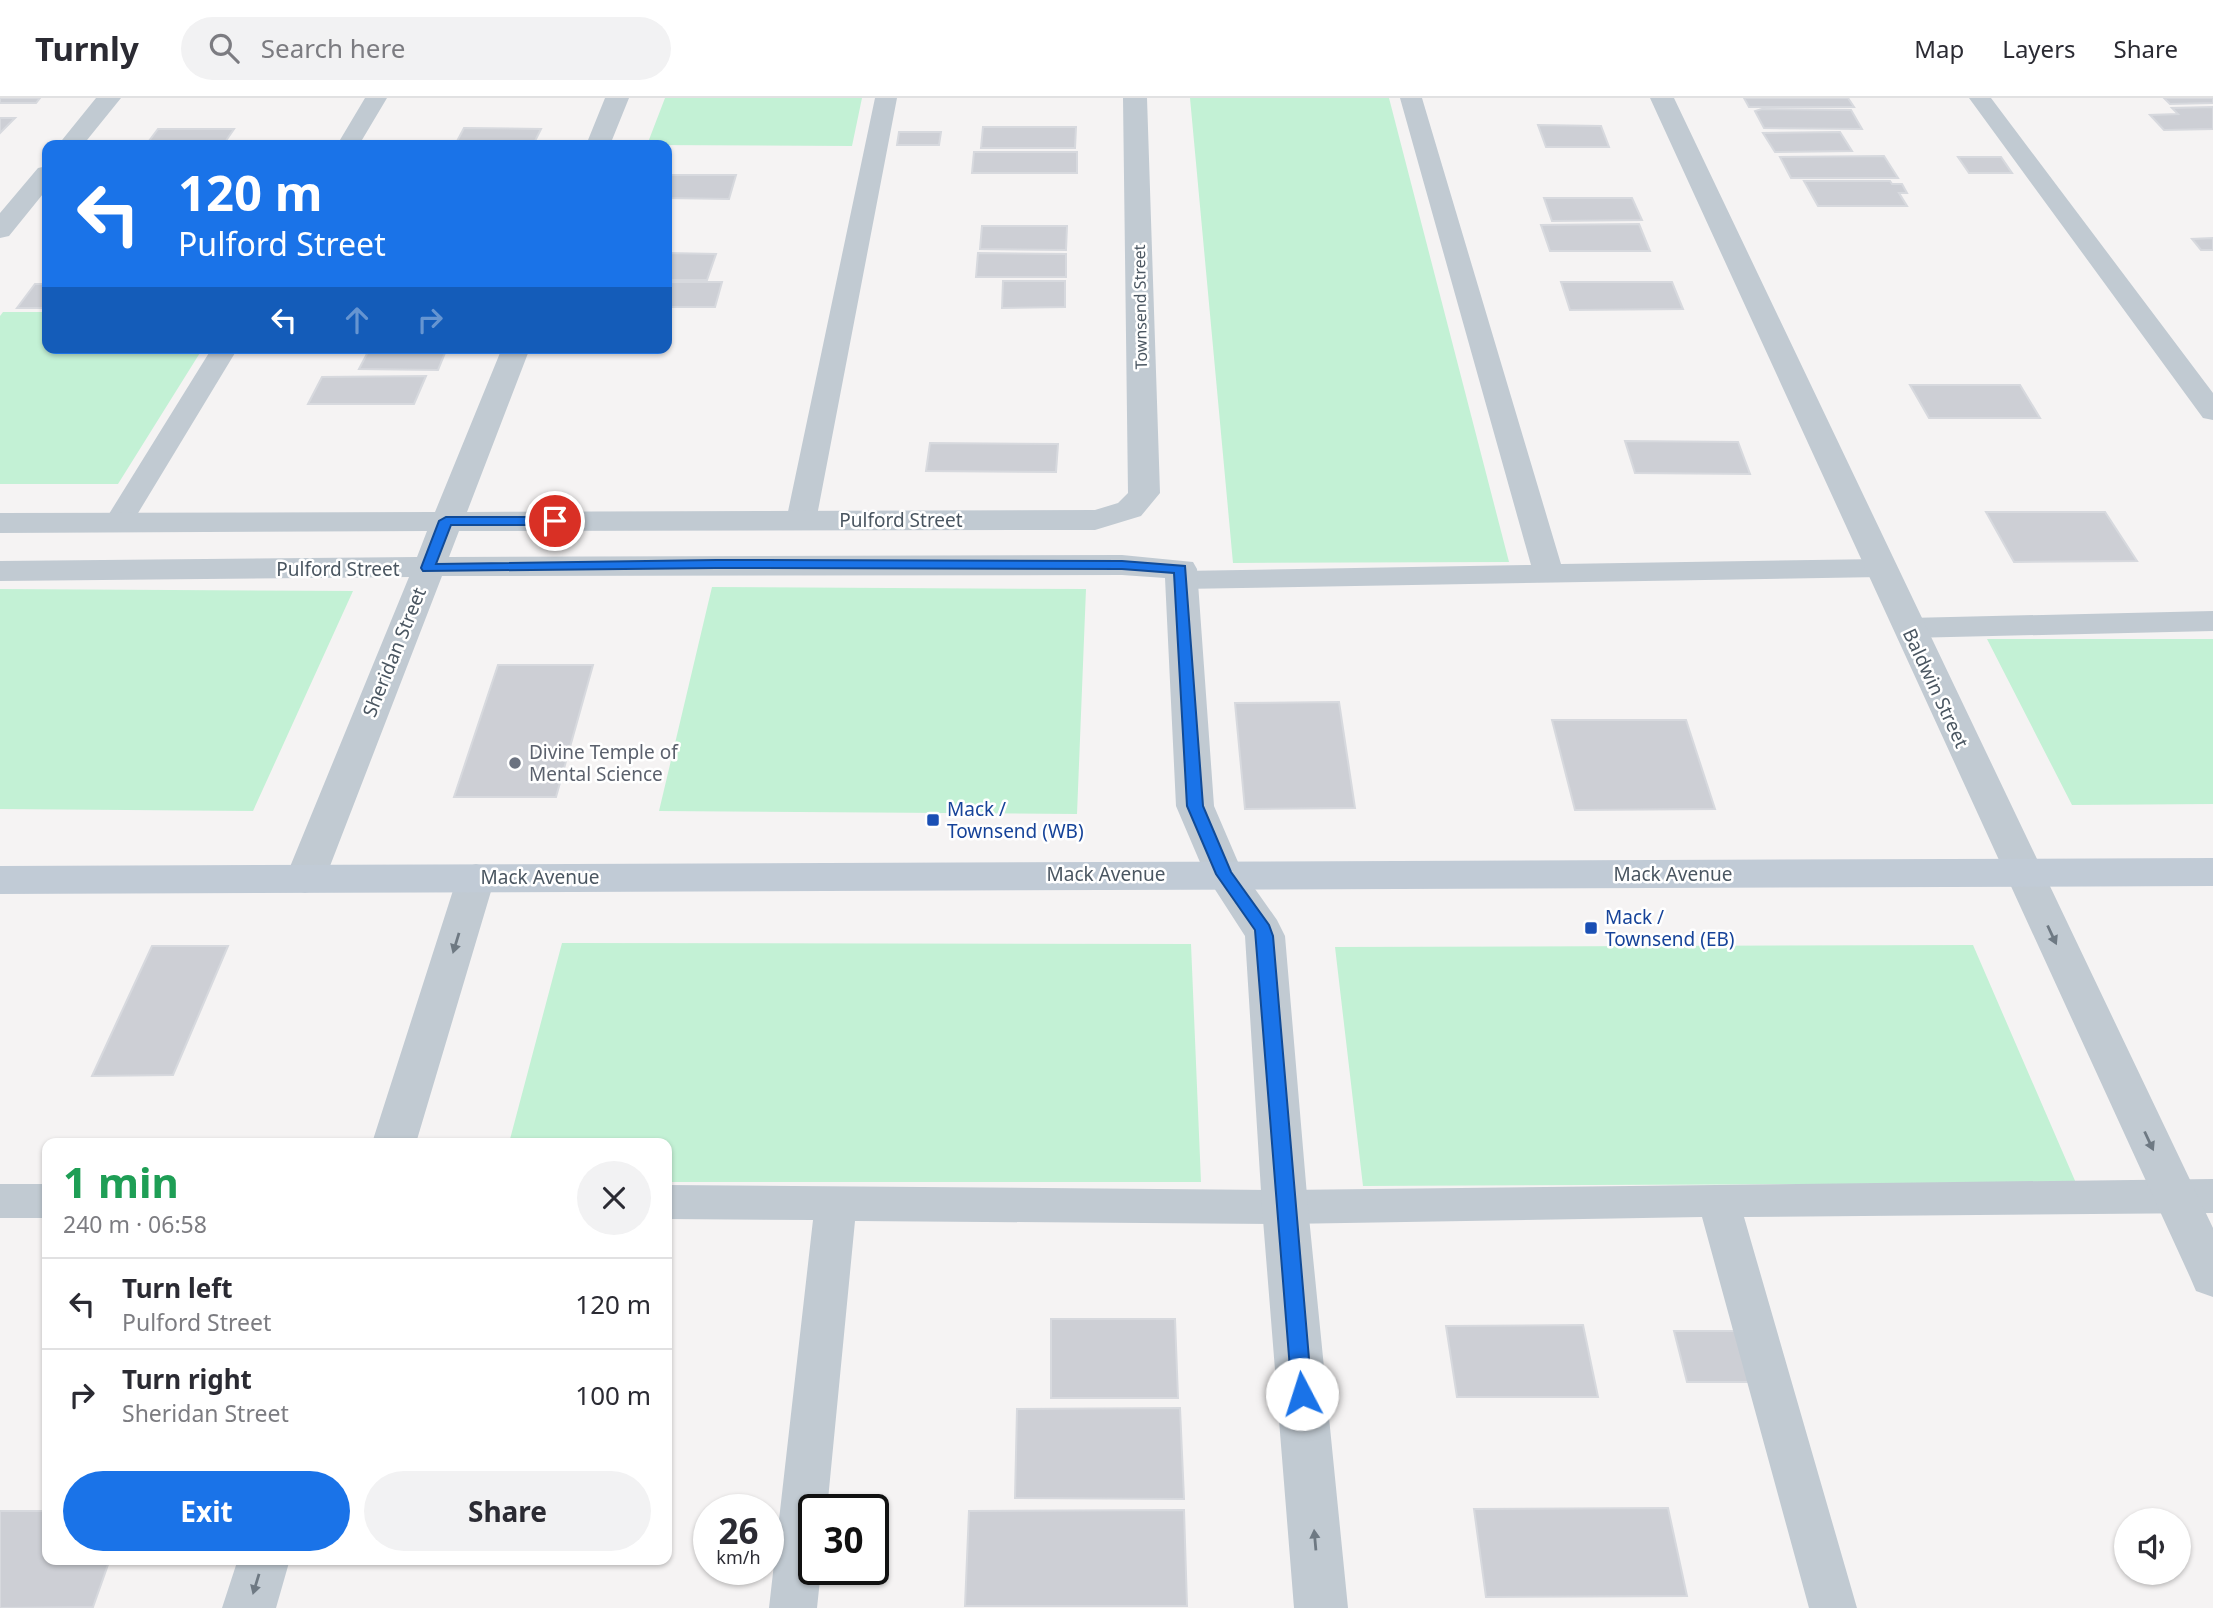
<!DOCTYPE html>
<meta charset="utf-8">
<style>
:root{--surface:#fff;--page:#f2f2f3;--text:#2b2b33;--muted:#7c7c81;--line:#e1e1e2;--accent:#1a73e8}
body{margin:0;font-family:"Noto Sans",sans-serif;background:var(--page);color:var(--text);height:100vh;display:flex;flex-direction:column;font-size:26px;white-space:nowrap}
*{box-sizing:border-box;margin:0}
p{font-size:23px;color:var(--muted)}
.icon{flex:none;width:38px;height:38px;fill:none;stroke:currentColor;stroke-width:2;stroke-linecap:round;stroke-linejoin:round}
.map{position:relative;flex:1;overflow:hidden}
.sheet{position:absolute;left:42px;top:1040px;width:630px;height:427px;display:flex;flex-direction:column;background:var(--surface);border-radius:14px;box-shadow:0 2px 5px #0004}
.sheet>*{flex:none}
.banner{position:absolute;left:42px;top:42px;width:630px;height:214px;border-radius:14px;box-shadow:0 2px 5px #0004;background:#1a73e8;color:#fff;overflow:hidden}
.controls{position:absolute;left:2114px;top:1410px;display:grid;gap:14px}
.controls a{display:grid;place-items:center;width:77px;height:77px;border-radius:50%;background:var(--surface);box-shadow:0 2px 5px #0004;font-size:35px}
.speed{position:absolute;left:693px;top:1396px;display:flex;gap:14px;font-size:35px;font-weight:700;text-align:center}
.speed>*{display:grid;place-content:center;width:91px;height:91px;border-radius:50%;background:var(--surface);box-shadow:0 2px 5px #0004;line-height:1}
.speed small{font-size:18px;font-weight:400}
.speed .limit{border:4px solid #111;border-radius:10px;background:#fff;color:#111}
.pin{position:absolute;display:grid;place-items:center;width:60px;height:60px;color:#fff;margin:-30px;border:4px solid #fff;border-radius:50%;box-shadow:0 2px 7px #0007}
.me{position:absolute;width:77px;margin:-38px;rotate:355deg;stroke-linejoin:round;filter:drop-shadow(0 0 5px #0008)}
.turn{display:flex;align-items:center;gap:24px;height:147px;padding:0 21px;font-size:32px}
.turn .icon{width:91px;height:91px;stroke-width:2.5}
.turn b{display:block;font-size:49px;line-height:60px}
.lanes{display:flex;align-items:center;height:66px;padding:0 21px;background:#0003;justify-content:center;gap:35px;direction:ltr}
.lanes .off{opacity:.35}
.round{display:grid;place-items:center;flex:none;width:74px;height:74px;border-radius:37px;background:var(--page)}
.overview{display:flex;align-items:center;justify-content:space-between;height:119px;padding:0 21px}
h1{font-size:42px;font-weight:700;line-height:52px;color:#1e9e55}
.button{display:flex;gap:14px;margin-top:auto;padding:14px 21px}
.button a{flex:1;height:80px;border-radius:42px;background:var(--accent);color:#fff;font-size:28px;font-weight:700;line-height:80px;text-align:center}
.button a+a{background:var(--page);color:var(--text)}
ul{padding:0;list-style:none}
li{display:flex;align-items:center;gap:21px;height:91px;padding:0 21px;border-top:2px solid var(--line)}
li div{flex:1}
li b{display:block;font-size:26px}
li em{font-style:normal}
header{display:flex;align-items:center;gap:42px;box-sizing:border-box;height:98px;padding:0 35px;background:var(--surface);border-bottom:2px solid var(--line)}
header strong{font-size:33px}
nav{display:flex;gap:38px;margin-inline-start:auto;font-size:24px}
.search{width:490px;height:63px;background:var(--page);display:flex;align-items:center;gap:18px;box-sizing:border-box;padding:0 24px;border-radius:38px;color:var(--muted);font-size:26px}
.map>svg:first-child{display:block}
.green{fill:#c3f1d5}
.building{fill:#cdcfd5;stroke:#d7d9de;stroke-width:2}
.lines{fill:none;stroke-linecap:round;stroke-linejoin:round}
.service{fill:#c1cad2;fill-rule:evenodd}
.minor{fill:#c1cad2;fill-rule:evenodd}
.secondary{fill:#c1cbd6;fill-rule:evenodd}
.oneway{fill:#6e7983}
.route{fill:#1a73e8;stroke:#114b97;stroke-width:2}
.worship-dot{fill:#6b7280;stroke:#fff;stroke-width:2.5}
.transit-dot{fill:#1a4fb4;stroke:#fff;stroke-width:2.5}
.labels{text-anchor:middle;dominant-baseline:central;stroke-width:5;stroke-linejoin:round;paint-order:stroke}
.far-street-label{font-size:16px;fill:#4a5661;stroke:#fff}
.street-label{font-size:19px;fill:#4a5661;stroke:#fff}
.worship-label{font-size:19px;fill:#5b616d;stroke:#fff;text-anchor:start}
.transit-label{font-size:19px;fill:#164399;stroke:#fff;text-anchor:start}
</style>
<header>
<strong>Turnly</strong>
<div class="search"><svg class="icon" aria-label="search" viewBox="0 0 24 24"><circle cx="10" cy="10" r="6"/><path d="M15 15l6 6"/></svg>Search here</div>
<nav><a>Map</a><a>Layers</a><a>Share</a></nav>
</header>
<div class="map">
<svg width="2213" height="1510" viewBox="0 0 2213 1510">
<rect width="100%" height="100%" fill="#f5f3f3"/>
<!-- green -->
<path class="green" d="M665 0H862L852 48 647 47Z
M1190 0H1389L1509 464 1233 465Z
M3 214H47V250H203L118 386H0V218Z
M712 489 1086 491 1077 716 659 713Z
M0 491 353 493 253 713 0 711Z
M1987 541H2213V706L2072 707Z
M562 845 1191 846 1201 1084H667V1045H509Z
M1973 847 2076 1085 1363 1088 1335 849Z"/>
<!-- building -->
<path class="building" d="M0 0H40L36 5H0Z
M1744 0H1848L1854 9H1749Z
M2164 0H2213V5L2170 6Z
M2213 9V31L2164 32 2150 17 2178 16 2172 10Z
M1762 11 1851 12 1862 31 1764 30 1755 13Z
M0 20H15L0 35Z
M1538 27 1601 28 1609 49H1546Z
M983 29H1076L1075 50H981Z
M464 30 541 31 533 47H455Z
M158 31H234L223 47H146Z
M899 34H941L939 47H897Z
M1840 34 1852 53 1775 54 1763 35Z
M974 54H1077V75H972Z
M1884 58 1898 80H1791L1780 59Z
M1958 59H2001L2012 75H1969Z
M671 77H736L729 101 667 100Z
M1804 83H1890L1892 86H1902L1907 95H1899L1907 108H1818Z
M1544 100H1632L1642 122 1552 123Z
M1639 126 1650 153H1550L1541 127Z
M982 128H1067L1066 152 980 151Z
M2213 140V152H2201L2192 141Z
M667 155 716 156 707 182H667Z
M978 155 1066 156V179H976Z
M1003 183H1065V209L1002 210Z
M667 184H722L715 209H667Z
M1561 184H1672L1683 211 1570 212Z
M35 186H47V210H17Z
M370 250H447L438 272 359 271Z
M426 278 414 306H308L322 279Z
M1910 287H2020L2040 320H1929Z
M1625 343 1738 344 1750 376 1635 375Z
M930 345 1058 346 1056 374 926 373Z
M1986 414H2105L2137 463 2014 464Z
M498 567H593L556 699H454Z
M1339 604 1355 710 1245 711 1235 605Z
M1552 622H1686L1715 711 1575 712Z
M152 848H228L173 977 92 978Z
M1051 1221H1175L1178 1300H1051Z
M1583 1227 1598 1299H1457L1446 1228Z
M1674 1233H1736L1750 1284H1687Z
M1180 1310 1184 1401 1015 1400 1017 1311Z
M1668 1410 1687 1498 1486 1499 1474 1411Z
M1184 1412 1187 1508H965L969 1413Z
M0 1413H47V1461H110L93 1509 0 1510Z"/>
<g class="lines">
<!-- service -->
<path class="service" d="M365 0H387L359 47H337Z
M875 0H897L816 423 811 429 801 432 791 429 786 423Z
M1400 0H1422L1561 466 1881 461 1892 464 1896 470 1892 476 1881 479 1181 491 1170 488 1166 482 1170 476 1181 473 1531 467Z
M1969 0H1991L2213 295V322L2203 320Z
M212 250H238L129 430 119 433 109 430 104 424Z
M2213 513V533L1909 540 1898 537 1894 530 1898 523 1909 520Z
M2213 1081V1115L1744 1119 1857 1510H1809L1702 1119 1285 1126 855 1123 827 1412H814V1472H821L817 1510H769L813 1122 667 1121V1087L1285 1092Z
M0 1086H47V1120H0Z"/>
<!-- minor -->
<path class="minor" d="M96 0H121L83 47H58Z
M605 0H629L610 47H586Z
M1123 0H1147L1160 395 1141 418 1095 432 459 433 449 459 1122 457 1193 464 1197 471 1214 708 1241 771 1277 822 1285 838 1308 1109 1348 1510H1294L1262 1109 1245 838 1205 776 1176 708 1165 480 1122 477 442 478 325 781 319 791 305 795 291 791 285 781 409 479 0 483V463L417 459 427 433 0 435V415L435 414 502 250H530L467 414 1095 412 1118 405 1128 395Z
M1650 0H1674L2213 1130V1199L2196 1193 2190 1179Z
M47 68V91L9 138 0 140V115L38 70Z
M476 766 490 770 495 780 416 1045H372L457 780 462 770Z
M238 1461H290L276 1510H222Z"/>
<!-- secondary -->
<path class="secondary" d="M2213 760V788L0 796V768Z"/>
</g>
<!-- one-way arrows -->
<defs><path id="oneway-solid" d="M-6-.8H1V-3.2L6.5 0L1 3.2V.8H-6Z" transform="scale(1.75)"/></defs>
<g class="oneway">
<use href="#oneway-solid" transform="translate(2052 837) rotate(65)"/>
<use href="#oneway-solid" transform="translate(456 845) rotate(107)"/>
<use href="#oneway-solid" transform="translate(2149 1043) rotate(65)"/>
<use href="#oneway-solid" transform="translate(1315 1442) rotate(-95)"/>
<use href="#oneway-solid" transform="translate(256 1486) rotate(107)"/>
</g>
<!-- route -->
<path class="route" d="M446 419H555L562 423 555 427H451L436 466 716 462 1122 463 1185 468 1203 708 1231 774 1269 827 1273 838 1312 1296 1309 1303 1302 1305 1295 1303 1292 1296 1255 832 1216 776 1187 708 1174 475 1122 471 716 470 423 473 421 470 439 423Z"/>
<!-- markers -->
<circle class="worship-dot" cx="515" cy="665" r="7"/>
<g class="transit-dot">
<rect x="926" y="715" width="14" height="14" rx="3.5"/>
<rect x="1584" y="823" width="14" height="14" rx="3.5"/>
</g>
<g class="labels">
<!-- far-street labels -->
<g class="far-street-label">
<text transform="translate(1140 209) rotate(-91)">Townsend Street</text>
</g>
<!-- street labels -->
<g class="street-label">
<text x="901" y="422">Pulford Street</text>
<text x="338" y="471">Pulford Street</text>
<text transform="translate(394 554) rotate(-68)">Sheridan Street</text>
<text transform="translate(1936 590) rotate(65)">Baldwin Street</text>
<text x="1106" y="776">Mack Avenue</text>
<text x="1673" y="776">Mack Avenue</text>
<text x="540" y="779">Mack Avenue</text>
</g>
<!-- worship labels -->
<g class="worship-label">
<text x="529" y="654">Divine Temple of<tspan x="529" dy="22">Mental Science</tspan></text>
</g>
<!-- transit labels -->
<g class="transit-label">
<text x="947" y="711">Mack /<tspan x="947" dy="22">Townsend (WB)</tspan></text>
<text x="1605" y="819">Mack /<tspan x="1605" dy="22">Townsend (EB)</tspan></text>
</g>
</g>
</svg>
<div class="controls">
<a><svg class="icon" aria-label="sound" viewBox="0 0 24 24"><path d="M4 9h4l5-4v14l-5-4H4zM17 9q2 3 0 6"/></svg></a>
</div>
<div class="speed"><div>26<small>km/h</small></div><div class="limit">30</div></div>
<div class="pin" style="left:555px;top:423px;background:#d93025"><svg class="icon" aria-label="arrive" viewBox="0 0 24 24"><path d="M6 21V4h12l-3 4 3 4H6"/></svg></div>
<svg class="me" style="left:1302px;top:1296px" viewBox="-20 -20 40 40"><circle r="19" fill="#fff"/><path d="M0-13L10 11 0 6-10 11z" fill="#1a73e8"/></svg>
<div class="banner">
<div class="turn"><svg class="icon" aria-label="left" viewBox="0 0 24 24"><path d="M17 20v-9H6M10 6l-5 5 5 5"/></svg><div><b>120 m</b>Pulford Street</div></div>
<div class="lanes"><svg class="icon" aria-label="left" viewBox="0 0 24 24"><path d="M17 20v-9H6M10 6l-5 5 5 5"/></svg><svg class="icon off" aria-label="ahead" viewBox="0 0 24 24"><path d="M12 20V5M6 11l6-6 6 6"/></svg><svg class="icon off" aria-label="right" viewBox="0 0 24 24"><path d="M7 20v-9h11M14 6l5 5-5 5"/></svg></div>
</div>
<section class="sheet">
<div class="overview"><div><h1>1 min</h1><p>240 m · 06:58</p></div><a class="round"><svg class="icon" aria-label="close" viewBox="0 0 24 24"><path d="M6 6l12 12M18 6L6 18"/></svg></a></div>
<ul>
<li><svg class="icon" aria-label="left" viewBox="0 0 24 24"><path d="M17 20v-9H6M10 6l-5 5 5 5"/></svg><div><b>Turn left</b><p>Pulford Street</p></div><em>120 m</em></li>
<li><svg class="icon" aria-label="right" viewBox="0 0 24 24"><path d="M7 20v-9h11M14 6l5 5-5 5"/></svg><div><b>Turn right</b><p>Sheridan Street</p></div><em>100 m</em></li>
</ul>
<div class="button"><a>Exit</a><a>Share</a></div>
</section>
</div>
